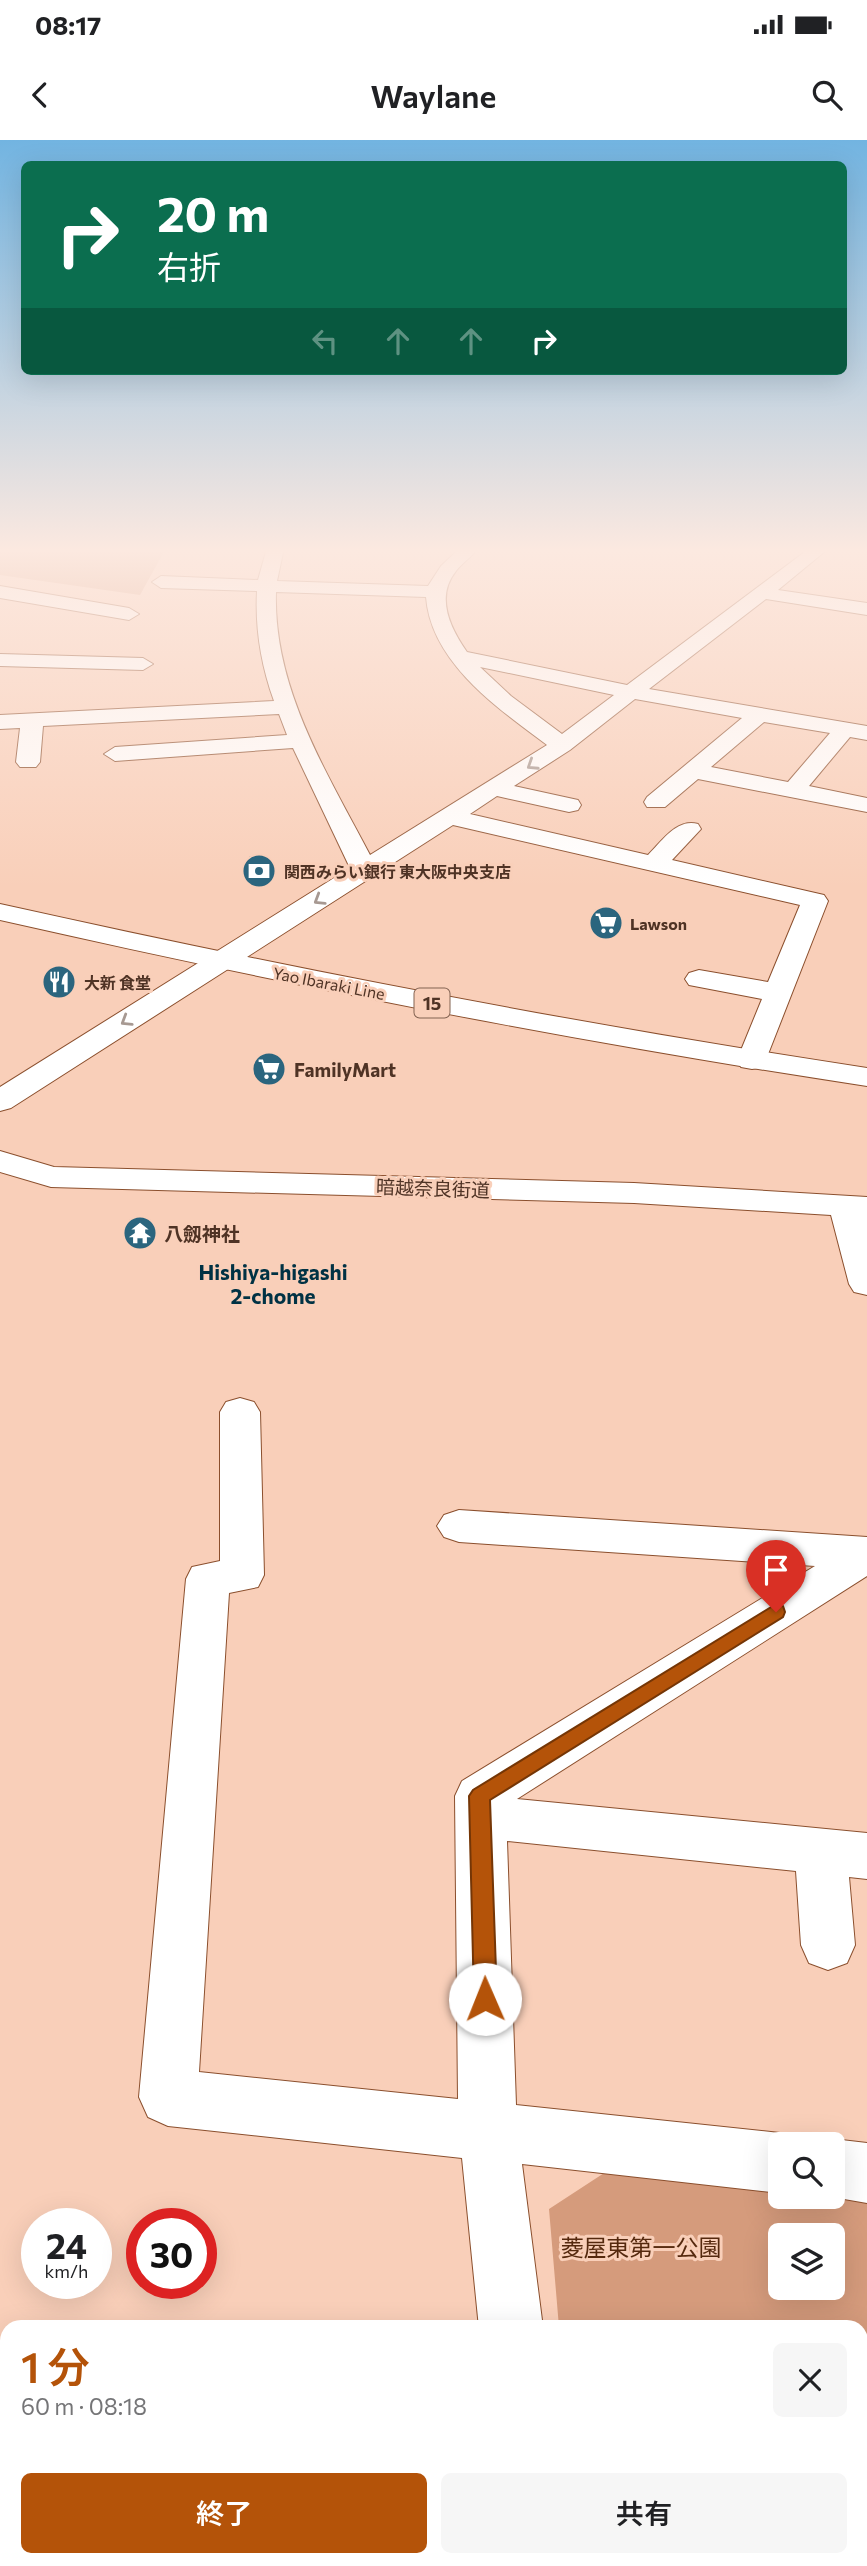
<!DOCTYPE html>
<html lang="ja">
<meta charset="utf-8">
<style>
:root{--surface:#fff;--page:#f6f6f6;--text:#202124;--muted:#757577;--accent:#b45309}
body{margin:0;font-family:Commissioner,"Noto Sans JP",sans-serif;background:var(--page);color:var(--text);height:100vh;display:flex;flex-direction:column;font-size:26px;white-space:nowrap}
*{box-sizing:border-box;margin:0}
p{font-size:23px;color:var(--muted)}
.icon{flex:none;width:38px;height:38px;fill:none;stroke:currentColor;stroke-width:2;stroke-linecap:round;stroke-linejoin:round}
.map{position:relative;flex:1;overflow:hidden}
.drawer{position:absolute;left:0px;top:2180px;width:868px;height:247px;display:flex;flex-direction:column;background:var(--surface);border-radius:21px 21px 0 0;box-shadow:0 7px 28px #0002}
.drawer>*{flex:none}
.guide{position:absolute;left:21px;top:21px;width:826px;height:214px;border-radius:10px;box-shadow:0 7px 28px #0002;background:#0b6e4f;color:#fff;overflow:hidden}
.controls{position:absolute;left:768px;top:1992px;display:grid;gap:14px}
.controls a{display:grid;place-items:center;width:77px;height:77px;border-radius:10px;background:var(--surface);box-shadow:0 7px 28px #0002;font-size:35px}
.speed{position:absolute;left:21px;top:2068px;display:flex;gap:14px;font-size:35px;font-weight:700;text-align:center}
.speed>*{display:grid;place-content:center;width:91px;height:91px;border-radius:50%;background:var(--surface);box-shadow:0 7px 28px #0002;line-height:1}
.speed small{font-size:18px;font-weight:400}
.speed .limit{border:10px solid #d22;background:#fff;color:#111}
.pin{position:absolute;display:grid;place-items:center;width:60px;height:60px;color:#fff;margin:-72px -30px;border-radius:50% 50% 50% 0;rotate:-45deg;box-shadow:0 0 7px #0007}
.pin .icon{rotate:45deg}
.me{position:absolute;width:77px;margin:-38px;rotate:359deg;stroke-linejoin:round;filter:drop-shadow(0 0 5px #0008)}
.turn{display:flex;align-items:center;gap:24px;height:147px;padding:0 21px;font-size:32px}
.turn .icon{width:91px;height:91px;stroke-width:2.5}
.turn b{display:block;font-size:49px;line-height:60px}
.lanes{display:flex;align-items:center;height:66px;padding:0 21px;background:#0003;justify-content:center;gap:35px;direction:ltr}
.lanes .off{opacity:.35}
.round{display:grid;place-items:center;flex:none;width:74px;height:74px;border-radius:10px;background:var(--page)}
.overview{display:flex;align-items:center;justify-content:space-between;height:119px;padding:0 21px}
h1{font-size:42px;font-weight:600;line-height:52px;color:var(--accent)}
.primary-button{display:flex;gap:14px;margin-top:auto;padding:14px 21px}
.primary-button a{flex:1;height:80px;border-radius:10px;background:var(--accent);color:#fff;font-size:28px;font-weight:600;line-height:80px;text-align:center}
.primary-button a+a{background:var(--page);color:var(--text)}
.status{display:flex;justify-content:space-between;align-items:center;height:49px;padding:0 35px;background:var(--surface);direction:ltr}
.status svg{height:19px;fill:currentColor}
header{display:flex;justify-content:space-between;align-items:center;height:91px;padding:0 21px;background:var(--surface);font-size:32px;font-weight:600}
.map>svg:first-child{display:block}
.green{fill:#d59b7c;fill-rule:evenodd}
.lines{fill:none;stroke-linecap:round;stroke-linejoin:round}
.minor-casing{stroke:#8b4f2d;stroke-width:2}
.major-casing{stroke:#8b4f2d;stroke-width:2}
.minor{fill:#fff;fill-rule:evenodd}
.major{fill:#fff;fill-rule:evenodd}
.oneway{stroke:#a79992}
.route{fill:#b45309;stroke:#753606;stroke-width:2}
.labels{text-anchor:middle;dominant-baseline:central;stroke-width:6;stroke-linejoin:round;paint-order:stroke}
.far-poi-label{font-size:16px;font-weight:bold;fill:#4f3325;stroke:#f9cfb9;text-anchor:start}
.far-street-label{font-size:16px;fill:#4f3325;stroke:#f9cfb9}
.shield{fill:#f9cfb9;stroke:#826251;stroke-width:2}
.shield-label{font-size:18px;font-weight:bold;fill:#4f3325}
.poi-label{font-size:19px;font-weight:bold;fill:#4f3325;stroke:#f9cfb9;text-anchor:start}
.street-label{font-size:19px;fill:#4f3325;stroke:#f9cfb9}
.neighbourhood-label{font-size:21px;font-weight:bold;fill:#003244;stroke:#f9cfb9}
.near-park-label{font-size:23px;fill:#55290e;stroke:#f9cfb9}
</style>
<div class="status"><b>08:17</b><svg viewBox="0 0 49 12"><path d="M0 12V9h3v3zM5 12V6h3v6zM10 12V3h3v9zM15 12V0h3v12zM26 1h20v11H26zM47 4h2v5h-2z"/></svg></div>
<header><svg class="icon" aria-label="back" viewBox="0 0 24 24"><path d="M15 5l-7 7 7 7"/></svg>Waylane<svg class="icon" aria-label="search" viewBox="0 0 24 24"><circle cx="10" cy="10" r="6"/><path d="M15 15l6 6"/></svg></header>
<div class="map">
<svg width="867" height="2426" viewBox="0 0 867 2426">
<rect width="100%" height="100%" fill="#f9cfb9"/>
<!-- green -->
<path class="green" d="M0 408H166L140 455 0 435Z
M621 2022 780 2042V2056L867 2053V2426H578V2420H861V2188L559 2187 549 2069ZM780 2095H833V2147H780Z"/>
<g class="lines">
<defs>
<path id="minor" d="M267 408H284L277 441 428 446 441 426 460 408H478C473 416 462 423 456 431 435 457 450 488 467 512L627 545 810 408H829L778 450 867 463V475L766 459 649 549 867 586V600L850 597 809 646 867 658V672L698 639 665 667H647L644 662 647 657 742 578 635 559 570 610 514 646 578 660 581 665 578 670 569 672 497 656 470 674 648 715C662 701 677 678 698 684L701 689 672 720 824 755 828 761 763 927 752 929 741 927 737 920 762 859 689 845 685 839 689 833 699 830 768 842 800 765 453 685 11 968 0 971V947L350 728 293 608 115 621 104 614 115 607 287 595 279 574 43 586 40 622 36 627H20L16 622 20 588 0 589V575L274 561C261 525 255 489 257 451L161 448 152 442 161 436 258 440ZM276 452 426 457C431 523 499 569 547 605L370 715C327 633 273 548 276 452ZM480 527 614 555 562 594 511 556ZM764 582 830 593 788 642 711 627Z
M0 446 129 468 139 474 129 480 0 458Z
M0 514 143 518 153 524 143 530 0 526Z
M0 1011 54 1027 634 1043 867 1057V1155L854 1152 849 1144 831 1075 634 1063 51 1047 0 1032Z
M240 1258 254 1262 260 1272 264 1435 258 1447 229 1453 199 1932 458 1959 455 1656 462 1641 815 1426 459 1402 444 1397 437 1386 444 1375 459 1370 867 1397V1436L517 1659 867 1693V1739L849 1737 855 1805 847 1823 828 1830 809 1823 801 1805 796 1731 507 1701 516 1965 780 1993 802 2004H780V2053L522 2024 543 2188H479L462 2018 168 1986 148 1977 139 1957 186 1439 192 1427 220 1421V1272L226 1262Z
M833 1999 867 2003V2063L827 2056H833V2004H822Z
M0 2319H7V2387H0Z
M498 2420H568L569 2426H499Z"/>
<path id="major" d="M0 764C287 828 576 884 867 928V946C576 902 287 845 0 780Z"/>
</defs>
<!-- minor casing -->
<use href="#minor" class="minor-casing"/>
<!-- major casing -->
<use href="#major" class="major-casing"/>
<!-- minor -->
<use href="#minor" class="minor"/>
<!-- major -->
<use href="#major" class="major"/>
</g>
<!-- one-way arrows -->
<defs><path id="oneway-chevron" d="M-2-3.5L2.5 0L-2 3.5" fill="none" stroke-width="1.6" stroke-linecap="round" stroke-linejoin="round" transform="scale(1.75)"/></defs>
<g class="oneway">
<use href="#oneway-chevron" transform="translate(532 625) rotate(147)"/>
<use href="#oneway-chevron" transform="translate(319 760) rotate(148)"/>
<use href="#oneway-chevron" transform="translate(126 881) rotate(148)"/>
</g>
<!-- sky -->
<linearGradient id="sky" x2="0" y2="1"><stop stop-color="#72b4e1"/><stop offset="0.55" stop-color="#fce9e0"/><stop offset="1" stop-color="#fce9e0" stop-opacity="0"/></linearGradient>
<rect width="867" height="747" fill="url(#sky)"/>
<!-- route -->
<path class="route" d="M776 1464 783 1466 785 1472 783 1477 490 1660 497 1859 493 1867 485 1870 477 1867 474 1859 469 1656 473 1650Z"/>
<!-- icons -->
<defs>
<symbol id="bank-disc" viewBox="-11 -11 22 22"><circle r="9.5" fill="#2b657e" stroke="#f9cfb9"/><path d="M-6-4H6V4H-6ZM0-2.3a2.3 2.3 0 1 0 0 4.6a2.3 2.3 0 1 0 0-4.6Z" fill="#fff"/></symbol>
<symbol id="supermarket-disc" viewBox="-11 -11 22 22"><circle r="9.5" fill="#2b657e" stroke="#f9cfb9"/><path d="M-6-5.5h2.5l.6 2H6L4.5 2H-2.5L-4.4-4H-6ZM-1.5 3.2a1.3 1.3 0 1 0 .1 0ZM3 3.2a1.3 1.3 0 1 0 .1 0Z" fill="#fff"/></symbol>
<symbol id="restaurant-disc" viewBox="-11 -11 22 22"><circle r="9.5" fill="#2b657e" stroke="#f9cfb9"/><path d="M-5-6h1v4h1v-4h1v4h1v-4h1v5L-1.5 .5V6h-2V.5L-5-1ZM5-6V6H3V1.5H1.5Q1.5-4 5-6Z" fill="#fff"/></symbol>
<symbol id="temple-disc" viewBox="-11 -11 22 22"><circle r="9.5" fill="#2b657e" stroke="#f9cfb9"/><path d="M0-6L5-2H3V0L6.5 2.5H4V6H1.5V3h-3V6H-4V2.5H-6.5L-3 0V-2H-5Z" fill="#fff"/></symbol>
</defs>
<g fill-rule="evenodd">
<use href="#bank-disc" x="240" y="712" width="38" height="38"/>
<use href="#supermarket-disc" x="587" y="764" width="38" height="38"/>
<use href="#restaurant-disc" x="40" y="823" width="38" height="38"/>
<use href="#supermarket-disc" x="250" y="910" width="38" height="38"/>
<use href="#temple-disc" x="121" y="1074" width="38" height="38"/>
</g>
<g class="labels">
<!-- far-poi labels -->
<g class="far-poi-label">
<text x="284" y="731">関西みらい銀行 東大阪中央支店</text>
<text x="630" y="783">Lawson</text>
<text x="84" y="842">大新 食堂</text>
</g>
<!-- far-street labels -->
<g class="far-street-label">
<text transform="translate(329 843) rotate(11)">Yao Ibaraki Line</text>
</g>
<!-- shield labels -->
<rect class="shield" x="414.5" y="848.5" width="35" height="29" rx="5"/>
<g class="shield-label">
<text x="432" y="863">15</text>
</g>
<!-- poi labels -->
<g class="poi-label">
<text x="294" y="929">FamilyMart</text>
<text x="164" y="1093">八劔神社</text>
</g>
<!-- street labels -->
<g class="street-label">
<text transform="translate(433 1048) rotate(2)">暗越奈良街道</text>
</g>
<!-- neighbourhood labels -->
<g class="neighbourhood-label">
<text x="273" y="1131">Hishiya-higashi<tspan x="273" dy="24">2-chome</tspan></text>
</g>
<!-- near-park labels -->
<g class="near-park-label">
<text x="641" y="2107">菱屋東第一公園</text>
</g>
</g>
</svg>
<div class="controls">
<a><svg class="icon" aria-label="search" viewBox="0 0 24 24"><circle cx="10" cy="10" r="6"/><path d="M15 15l6 6"/></svg></a>
<a><svg class="icon" aria-label="layers" viewBox="0 0 24 24"><path d="M12 4l9 5-9 5-9-5zM3 14l9 5 9-5"/></svg></a>
</div>
<div class="speed"><div>24<small>km/h</small></div><div class="limit">30</div></div>
<div class="pin" style="left:776px;top:1472px;background:#d93025"><svg class="icon" aria-label="arrive" viewBox="0 0 24 24"><path d="M6 21V4h12l-3 4 3 4H6"/></svg></div>
<svg class="me" style="left:485px;top:1859px" viewBox="-20 -20 40 40"><circle r="19" fill="#fff"/><path d="M0-13L10 11 0 6-10 11z" fill="#b45309"/></svg>
<div class="guide">
<div class="turn"><svg class="icon" aria-label="right" viewBox="0 0 24 24"><path d="M7 20v-9h11M14 6l5 5-5 5"/></svg><div><b>20 m</b>右折</div></div>
<div class="lanes"><svg class="icon off" aria-label="left" viewBox="0 0 24 24"><path d="M17 20v-9H6M10 6l-5 5 5 5"/></svg><svg class="icon off" aria-label="ahead" viewBox="0 0 24 24"><path d="M12 20V5M6 11l6-6 6 6"/></svg><svg class="icon off" aria-label="ahead" viewBox="0 0 24 24"><path d="M12 20V5M6 11l6-6 6 6"/></svg><svg class="icon" aria-label="right" viewBox="0 0 24 24"><path d="M7 20v-9h11M14 6l5 5-5 5"/></svg></div>
</div>
<section class="drawer">
<div class="overview"><div><h1>1 分</h1><p>60 m · 08:18</p></div><a class="round"><svg class="icon" aria-label="close" viewBox="0 0 24 24"><path d="M6 6l12 12M18 6L6 18"/></svg></a></div>
<div class="primary-button"><a>終了</a><a>共有</a></div>
</section>
</div>
